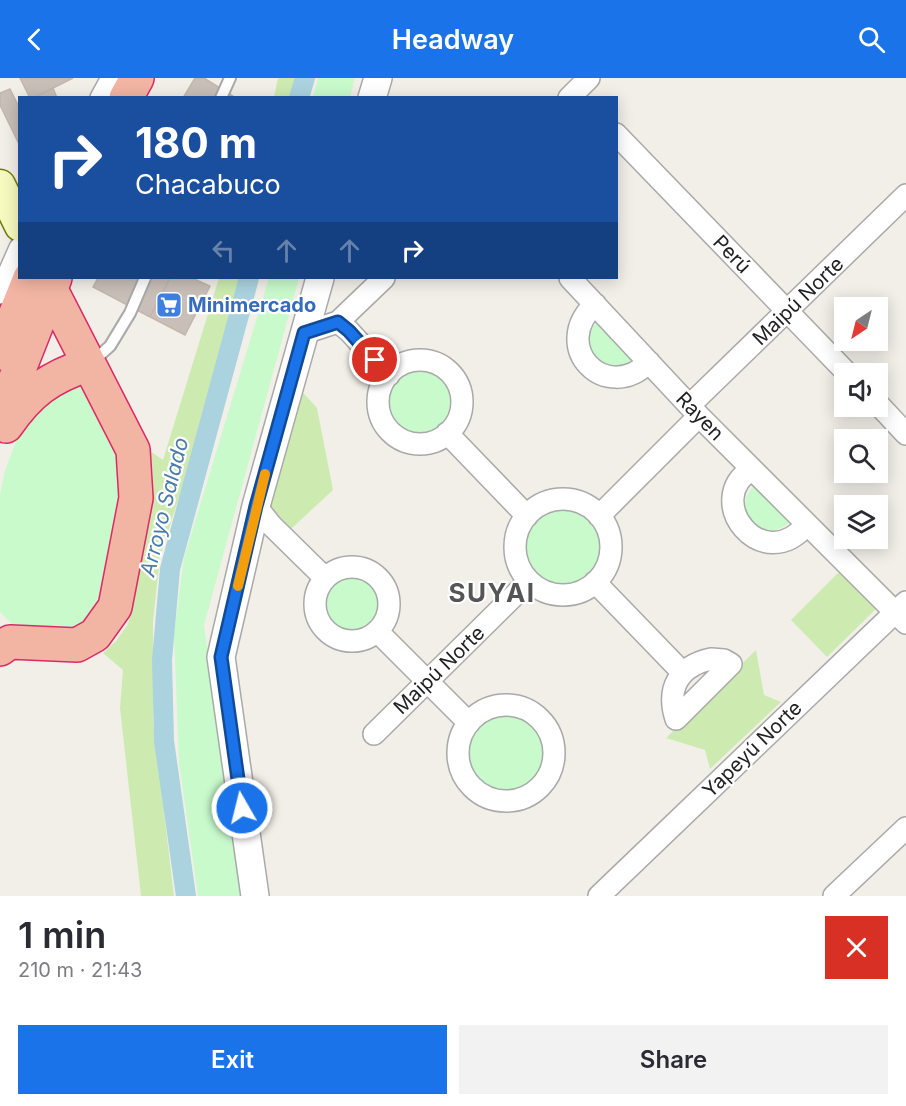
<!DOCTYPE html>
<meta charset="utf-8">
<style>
:root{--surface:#fff;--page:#f2f2f3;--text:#2b2b33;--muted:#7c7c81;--accent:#1a73e8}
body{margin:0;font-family:Inter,sans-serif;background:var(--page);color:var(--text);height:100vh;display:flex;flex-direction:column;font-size:22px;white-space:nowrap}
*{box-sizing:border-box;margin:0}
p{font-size:20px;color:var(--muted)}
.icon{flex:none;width:33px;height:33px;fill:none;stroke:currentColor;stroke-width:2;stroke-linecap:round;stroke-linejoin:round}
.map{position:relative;height:818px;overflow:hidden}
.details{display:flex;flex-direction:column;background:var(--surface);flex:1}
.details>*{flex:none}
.hud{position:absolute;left:18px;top:18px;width:600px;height:183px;border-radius:0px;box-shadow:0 3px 15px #0003;background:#1a4fa0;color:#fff;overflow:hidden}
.needle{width:39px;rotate:215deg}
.fabs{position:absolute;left:834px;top:219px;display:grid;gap:12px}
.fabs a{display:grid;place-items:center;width:54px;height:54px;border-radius:0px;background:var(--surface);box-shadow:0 3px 15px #0003;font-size:30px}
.pin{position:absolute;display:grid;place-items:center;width:51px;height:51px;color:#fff;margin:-26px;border:3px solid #fff;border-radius:50%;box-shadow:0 2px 6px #0007}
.me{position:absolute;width:66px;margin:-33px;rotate:352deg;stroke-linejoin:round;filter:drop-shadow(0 0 4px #0008)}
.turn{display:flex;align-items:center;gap:21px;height:126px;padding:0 18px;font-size:27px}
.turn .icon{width:78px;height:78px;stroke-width:2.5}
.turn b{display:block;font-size:42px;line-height:51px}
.lanes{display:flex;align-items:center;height:57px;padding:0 18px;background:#0003;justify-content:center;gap:30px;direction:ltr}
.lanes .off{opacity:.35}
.round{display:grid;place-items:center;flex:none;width:63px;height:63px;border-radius:0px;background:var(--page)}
.headline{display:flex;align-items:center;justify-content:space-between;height:102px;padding:0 18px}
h1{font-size:36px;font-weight:600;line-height:45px}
.button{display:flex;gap:12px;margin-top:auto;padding:12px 18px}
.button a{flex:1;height:69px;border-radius:0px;background:var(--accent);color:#fff;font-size:24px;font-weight:600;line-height:69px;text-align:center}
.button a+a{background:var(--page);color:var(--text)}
header{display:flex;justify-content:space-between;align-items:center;height:78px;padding:0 18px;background:var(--accent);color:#fff;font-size:27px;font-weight:600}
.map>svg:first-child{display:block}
.grass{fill:#cdebb0}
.park{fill:#c8facc}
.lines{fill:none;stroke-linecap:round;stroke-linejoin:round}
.canal{stroke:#aad3df;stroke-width:20}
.building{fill:#c7bfb8;stroke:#c4b6ab;stroke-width:1.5}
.service-casing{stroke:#a9a9a9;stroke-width:14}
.minor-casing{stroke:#a9a9a9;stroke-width:24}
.tertiary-casing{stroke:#a9a9a9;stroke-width:30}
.secondary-casing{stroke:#707d05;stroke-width:33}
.trunk-casing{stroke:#dc2a67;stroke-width:36}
.service{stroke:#fff;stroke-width:10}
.minor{stroke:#fff;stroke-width:21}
.tertiary{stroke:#fff;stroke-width:27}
.secondary{stroke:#f7fabf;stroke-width:30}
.trunk{stroke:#f2b4a3;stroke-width:33}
.route-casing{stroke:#114b97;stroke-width:15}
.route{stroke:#1a73e8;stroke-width:10}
.slow{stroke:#f59e0b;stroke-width:10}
.labels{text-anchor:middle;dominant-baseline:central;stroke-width:4.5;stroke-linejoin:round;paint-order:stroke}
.street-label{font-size:20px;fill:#222;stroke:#fff}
.shop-label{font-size:20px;font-weight:bold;fill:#366cbe;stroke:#fff;text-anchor:start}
.water-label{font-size:21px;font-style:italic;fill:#4a7aab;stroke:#fff}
.district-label{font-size:26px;font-weight:bold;letter-spacing:1.5px;fill:#555;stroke:#fff}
</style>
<header><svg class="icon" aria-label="back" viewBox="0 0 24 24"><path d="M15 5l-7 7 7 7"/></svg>Headway<svg class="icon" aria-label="search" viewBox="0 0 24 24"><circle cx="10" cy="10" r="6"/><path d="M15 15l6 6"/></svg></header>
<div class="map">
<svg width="906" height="818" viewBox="0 0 906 818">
<rect width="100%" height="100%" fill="#f2efe9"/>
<!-- grass -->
<path class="grass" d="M278 0H295L290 19H274Z
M219 200H241L199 358 160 478 153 544V643L174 818H141L120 630 123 592 103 575 116 563 128 546 152 429 153 398 150 373 163 382Z
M297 308 317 330 333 412 291 451 265 423Z
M839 494 876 531 827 579 791 542Z
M756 572 764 617 781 624 710 691 705 672 666 660Z"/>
<!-- park -->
<path class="park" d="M318 0H355L350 19H313Z
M269 200H299L204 547 242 818H198L179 685 174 556 184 480Z
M597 243 635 279C607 305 573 272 597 243Z
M388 324a31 31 0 1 1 62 0a31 31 0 1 1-62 0Z
M66 303 81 309 115 372 122 396 121 433 98 529 83 547 67 555 13 547 0 534V417L4 396 24 341Z
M755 407 791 443C762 471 728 431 755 407Z
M525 469a38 38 0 1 1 76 0a38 38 0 1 1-76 0Z
M326 526a26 26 0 1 1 52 0a26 26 0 1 1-52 0Z
M468 675a38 38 0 1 1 76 0a38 38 0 1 1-76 0Z"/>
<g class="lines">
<!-- canal -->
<path class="canal" d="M299 20 305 0
M186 818 164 663 162 582 170 491 249 200"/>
</g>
<!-- building -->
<path class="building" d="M20 0H73L33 20H30Z
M195 0H204L236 20H183Z
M53 10 57 20H33Z
M10 11 18 27 20 26V68L0 27V15Z
M98 200H170L150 239 93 209Z
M170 200H192L210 208 185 257 150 239Z"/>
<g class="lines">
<defs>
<path id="service" d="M221 20 230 0
M92 284 110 268 130 235 145 200"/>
<path id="minor" d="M101 20 112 0
M569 20 589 0
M616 56 848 296
M570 200 699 338 906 545
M0 215 20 170
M595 226C549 269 606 327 649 284
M338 244 349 253 389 297
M304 255 338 244 384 200
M378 324a42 42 0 1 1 84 0a42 42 0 1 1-84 0Z
M878 326 906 356
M690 327 906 117
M447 355 527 438
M752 391C701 422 763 500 807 446
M515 469a48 48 0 1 1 96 0a48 48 0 1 1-96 0Z
M256 428 271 447 325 500
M599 438 699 338
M315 526a37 37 0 1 1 74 0a37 37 0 1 1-74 0Z
M595 504 683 595
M377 553 469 645
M711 581 724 582 731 586 676 641C666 610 679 588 711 581Z
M458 675a48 48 0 1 1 96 0a48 48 0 1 1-96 0Z
M374 656 529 503
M599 818 906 524
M834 818 906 750"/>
<path id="tertiary" d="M372 20 378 0
M255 818 221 579 256 428 320 200"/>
<path id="secondary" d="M0 107 20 148"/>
<path id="trunk" d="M126 20 137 0
M0 275 30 200
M0 340 55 200
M6 348C30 313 49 300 89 286
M0 571 10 564 77 567 95 557 115 529 136 420 133 372 45 200"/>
</defs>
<!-- service casing -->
<use href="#service" class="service-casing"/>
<!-- minor casing -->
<use href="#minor" class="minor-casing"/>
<!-- tertiary casing -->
<use href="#tertiary" class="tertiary-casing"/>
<!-- secondary casing -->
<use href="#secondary" class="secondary-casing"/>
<!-- trunk casing -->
<use href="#trunk" class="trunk-casing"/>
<!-- service -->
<use href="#service" class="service"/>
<!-- minor -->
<use href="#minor" class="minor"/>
<!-- tertiary -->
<use href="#tertiary" class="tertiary"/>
<!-- secondary -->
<use href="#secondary" class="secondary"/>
<!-- trunk -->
<use href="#trunk" class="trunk"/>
</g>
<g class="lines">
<defs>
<path id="route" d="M242 730 221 579 256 428 304 255 338 244 349 253 375 282"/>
</defs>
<!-- route casing -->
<use href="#route" class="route-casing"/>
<!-- route -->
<use href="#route" class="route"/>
<!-- slow -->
<path class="slow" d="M238 508 265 396"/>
</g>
<!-- icons -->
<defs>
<symbol id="supermarket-square" viewBox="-11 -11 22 22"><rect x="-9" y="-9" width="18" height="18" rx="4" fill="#3f7fe0" stroke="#fff"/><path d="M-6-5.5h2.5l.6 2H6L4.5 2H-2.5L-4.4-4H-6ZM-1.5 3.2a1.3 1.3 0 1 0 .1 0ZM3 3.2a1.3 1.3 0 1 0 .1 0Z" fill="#fff"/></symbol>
</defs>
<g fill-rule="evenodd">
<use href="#supermarket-square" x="154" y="212" width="30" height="30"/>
</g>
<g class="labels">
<!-- street labels -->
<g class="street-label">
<text transform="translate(732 176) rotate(46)">Perú</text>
<text transform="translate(798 223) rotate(-44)">Maipú Norte</text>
<text transform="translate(700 338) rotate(46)">Rayen</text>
<text transform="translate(439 592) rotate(-44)">Maipú Norte</text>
<text transform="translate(752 671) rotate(-44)">Yapeyú Norte</text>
</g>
<!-- shop labels -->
<g class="shop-label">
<text x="188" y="227">Minimercado</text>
</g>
<!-- water labels -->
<g class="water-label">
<text transform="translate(164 429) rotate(-76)">Arroyo Salado</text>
</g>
<!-- district labels -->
<g class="district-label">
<text x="492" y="514">SUYAI</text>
</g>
</g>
</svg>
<div class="fabs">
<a><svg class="needle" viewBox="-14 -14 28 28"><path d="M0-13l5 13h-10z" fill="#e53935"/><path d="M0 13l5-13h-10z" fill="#7c7c81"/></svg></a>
<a><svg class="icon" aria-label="sound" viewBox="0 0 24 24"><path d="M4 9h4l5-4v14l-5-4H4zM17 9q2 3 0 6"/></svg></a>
<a><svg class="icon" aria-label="search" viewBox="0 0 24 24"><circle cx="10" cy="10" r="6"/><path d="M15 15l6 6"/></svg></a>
<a><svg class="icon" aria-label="layers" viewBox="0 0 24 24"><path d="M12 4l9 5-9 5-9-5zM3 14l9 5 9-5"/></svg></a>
</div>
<div class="pin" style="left:375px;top:282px;background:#d93025"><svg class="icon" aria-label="arrive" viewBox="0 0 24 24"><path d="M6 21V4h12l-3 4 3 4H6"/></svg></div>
<svg class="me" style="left:242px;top:730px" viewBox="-20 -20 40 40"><circle r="17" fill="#1a73e8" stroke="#fff" stroke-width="3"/><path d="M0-11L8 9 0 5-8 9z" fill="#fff"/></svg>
<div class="hud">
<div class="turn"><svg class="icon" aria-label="right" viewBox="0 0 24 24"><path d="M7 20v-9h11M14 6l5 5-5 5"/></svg><div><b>180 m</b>Chacabuco</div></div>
<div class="lanes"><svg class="icon off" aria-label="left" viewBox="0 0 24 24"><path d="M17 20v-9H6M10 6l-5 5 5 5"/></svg><svg class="icon off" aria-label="ahead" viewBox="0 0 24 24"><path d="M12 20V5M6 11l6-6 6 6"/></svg><svg class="icon off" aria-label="ahead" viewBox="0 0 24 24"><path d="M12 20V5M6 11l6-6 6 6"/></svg><svg class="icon" aria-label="right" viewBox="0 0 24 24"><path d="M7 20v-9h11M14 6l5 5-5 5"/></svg></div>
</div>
</div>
<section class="details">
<div class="headline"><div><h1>1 min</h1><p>210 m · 21:43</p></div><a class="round" style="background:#d93025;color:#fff"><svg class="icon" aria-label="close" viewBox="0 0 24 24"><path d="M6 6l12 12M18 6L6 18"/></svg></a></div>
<div class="button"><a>Exit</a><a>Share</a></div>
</section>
